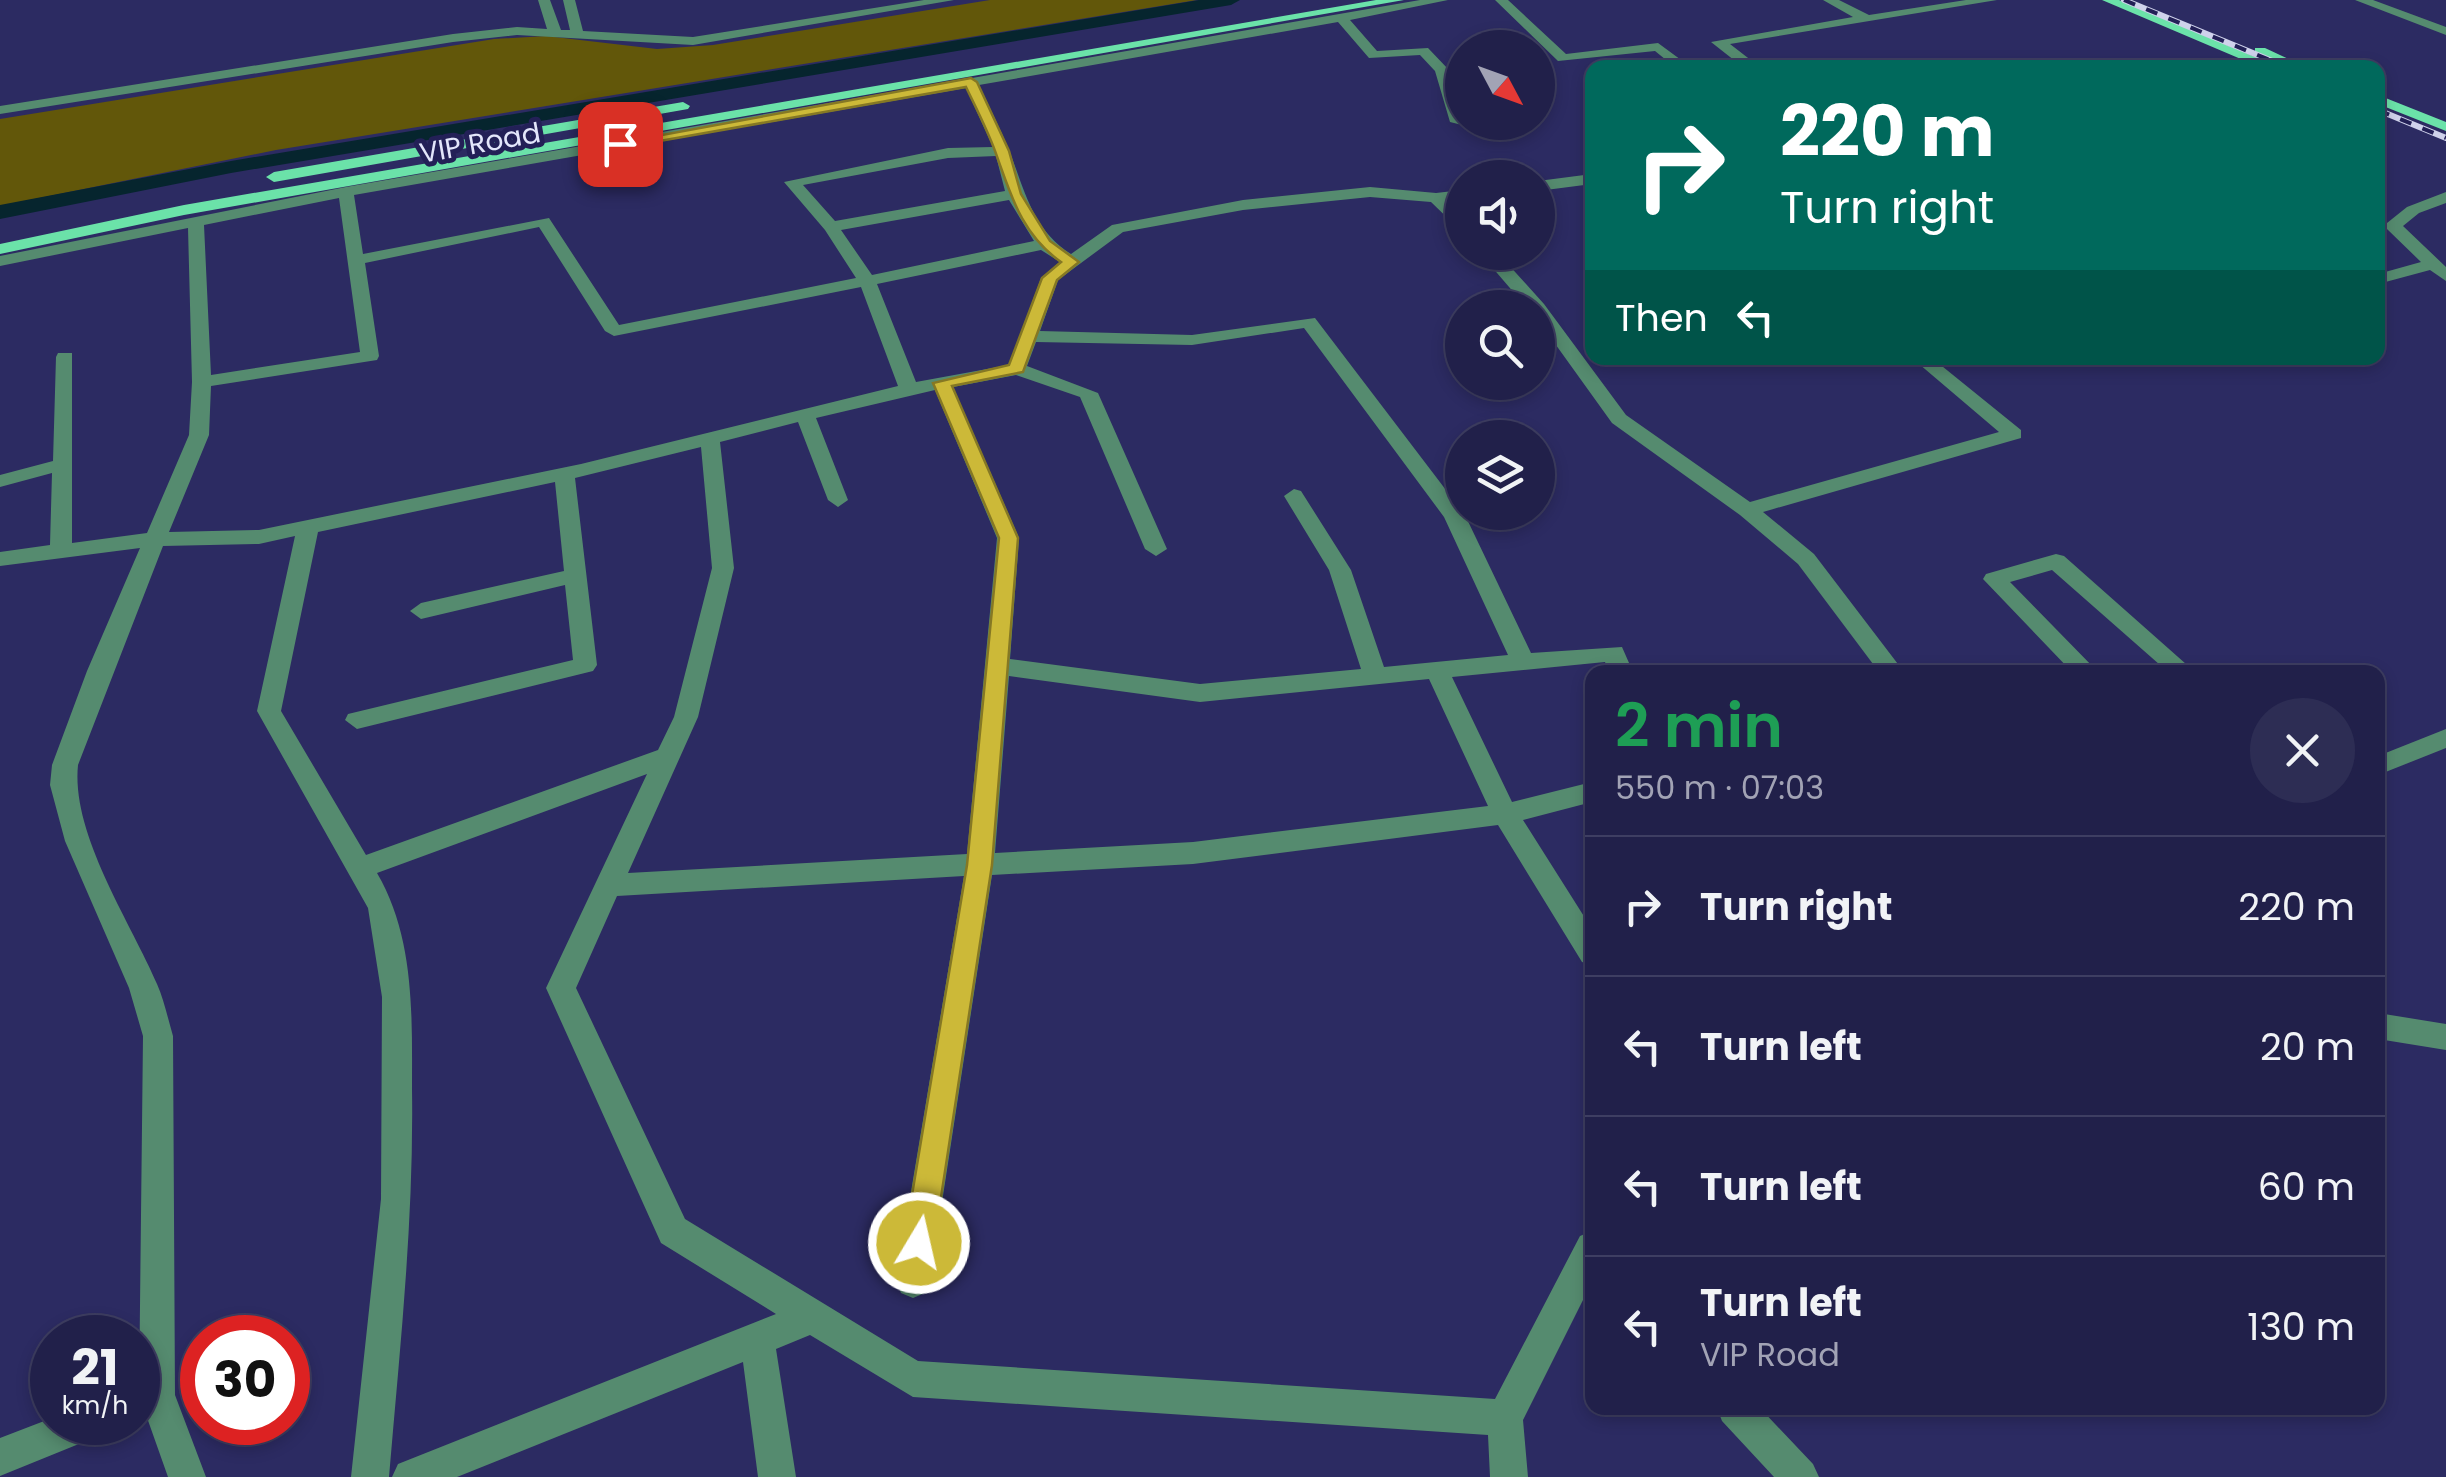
<!DOCTYPE html>
<meta charset="utf-8">
<style>
:root{--surface:#21204a;--page:#2d2d54;--text:#f1f3f6;--muted:#a2a3b5;--line:#3e3e62}
body{margin:0;font-family:Poppins,sans-serif;background:var(--page);color:var(--text);height:100vh;display:flex;flex-direction:column;font-size:38px;white-space:nowrap}
*{box-sizing:border-box;margin:0}
p{font-size:32px;color:var(--muted)}
.icon{flex:none;width:55px;height:55px;fill:none;stroke:currentColor;stroke-width:2;stroke-linecap:round;stroke-linejoin:round}
.map{position:relative;flex:1;overflow:hidden}
.drawer{position:absolute;left:1585px;top:665px;width:800px;height:750px;display:flex;flex-direction:column;background:var(--surface);border-radius:20px;box-shadow:0 5px 15px #0003,0 0 0 2px var(--line)}
.drawer>*{flex:none}
.top-card{position:absolute;left:1585px;top:60px;width:800px;height:305px;border-radius:20px;box-shadow:0 5px 15px #0003,0 0 0 2px var(--line);background:#00695c;color:#fff;overflow:hidden}
.needle{width:65px;rotate:131deg}
.buttons{position:absolute;left:1445px;top:30px;display:grid;gap:20px}
.buttons a{display:grid;place-items:center;width:110px;height:110px;border-radius:50%;background:var(--surface);box-shadow:0 5px 15px #0003,0 0 0 2px var(--line);font-size:50px}
.speed{position:absolute;left:30px;top:1315px;display:flex;gap:20px;font-size:50px;font-weight:700;text-align:center}
.speed>*{display:grid;place-content:center;width:130px;height:130px;border-radius:50%;background:var(--surface);box-shadow:0 5px 15px #0003,0 0 0 2px var(--line);line-height:1}
.speed small{font-size:25px;font-weight:400}
.speed .limit{border:15px solid #d22;background:#fff;color:#111}
.pin{position:absolute;display:grid;place-items:center;width:85px;height:85px;color:#fff;margin:-42px;border-radius:20px;box-shadow:0 5px 15px #0006}
.me{position:absolute;width:110px;margin:-55px;rotate:9deg;stroke-linejoin:round;filter:drop-shadow(0 0 8px #0008)}
.turn{display:flex;align-items:center;gap:35px;height:210px;padding:0 30px;font-size:45px}
.turn .icon{width:130px;height:130px;stroke-width:2.5}
.turn b{display:block;font-size:70px;line-height:85px}
.then{display:flex;align-items:center;height:95px;padding:0 30px;background:#0003;gap:20px;font-size:38px}
.round{display:grid;place-items:center;flex:none;width:105px;height:105px;border-radius:52px;background:var(--page)}
.head{display:flex;align-items:center;justify-content:space-between;height:170px;padding:0 30px}
h1{font-size:60px;font-weight:600;line-height:75px;color:#1e9e55}
ul{padding:0;list-style:none}
li{display:flex;align-items:center;gap:30px;height:140px;padding:0 30px;border-top:2px solid var(--line)}
li div{flex:1}
li b{display:block;font-size:38px}
li em{font-style:normal}
.map>svg:first-child{display:block}
.green{fill:#62570a}
.lines{fill:none;stroke-linecap:round;stroke-linejoin:round}
.canal{fill:#06252e;fill-rule:evenodd}
.minor{fill:#558b6f;fill-rule:evenodd}
.major{fill:#6be2a9;fill-rule:evenodd}
.rail-casing{stroke:#cfd2eb;stroke-width:6}
.rail{stroke:#232057;stroke-width:4;stroke-dasharray:12;stroke-linecap:butt}
.route{fill:#ccb938;stroke:#857824;stroke-width:2.5}
.labels{text-anchor:middle;dominant-baseline:central;stroke-width:10;stroke-linejoin:round;paint-order:stroke}
.far-street-label{font-size:28px;fill:#e3e6fb;stroke:#232057}
</style>
<div class="map">
<svg width="2446" height="1477" viewBox="0 0 2446 1477">
<rect width="100%" height="100%" fill="#2c2b62"/>
<!-- green -->
<path class="green" d="M990 0H1197L276 150 0 206V119L494 39 546 36 657 49 713 45Z"/>
<g class="lines">
<!-- canal -->
<path class="canal" d="M1199 0H1240L1231 5 231 173 0 219V205L231 161Z"/>
<!-- minor -->
<path class="minor" d="M538 0H550L561 30H570L563 0H575L583 31 693 37 924 0H954L693 45 517 35 453 42 0 114V106L453 34 517 27 547 29Z
M1420 0H1448L1350 20 1377 51 1428 48 1449 70 1462 125 1450 122 1435 71 1420 55 1369 58 1338 22 979 85C989 107 1000 128 1009 150 1025 191 1032 229 1071 254L1112 225 1243 200 1370 187 1436 193 1462 190V200L1448 201 1462 218V232L1431 202 1370 197 1243 210 1123 232 1058 280 1040 331 1192 335 1315 318 1465 515 1531 653 1622 647 1633 672H1609L1605 662 1452 677 1512 802 1592 782V802L1523 820 1592 929V965L1582 962 1498 825 1193 864 992 875 930 1281 925 1293 913 1298 901 1293 896 1281 964 876 617 896 576 988 685 1219 918 1361 1495 1399 1580 1236 1592 1231V1282L1523 1420 1528 1477H1490L1488 1435 913 1397 810 1335 776 1349 796 1477H758L743 1362 457 1477H392L398 1464 776 1314 661 1243 546 988 647 774 377 873C415 938 412 1016 412 1089 414 1219 400 1347 389 1477H351L381 1199 382 997 368 908 257 711 295 536 259 544 163 546 78 765C71 834 130 921 157 984 164 1000 168 1019 173 1036L175 1395 206 1477H168L139 1395 143 1036 129 988 65 841 50 785 52 765 87 671 140 548 0 566V552L50 545 52 473 0 487V475L53 461 56 357 58 353H72V543L147 533 189 435 192 382 188 228 0 266V256L346 187ZM966 88 993 147 948 148 784 182 825 230 856 278 619 325 549 218 363 254 354 195ZM996 156 1005 191 835 221 803 185 948 158ZM339 198 360 352 211 375 204 225ZM1009 200 1034 241 872 275 841 230ZM539 227 605 331 614 336 861 287 898 386 581 464 259 530 169 532 209 435 211 386 377 360 379 356 365 263ZM1041 250 1060 262 1041 278 1009 365 916 382 877 284ZM1304 328 1444 517 1508 655 1384 667 1351 570 1301 491 1294 489 1284 496 1329 570 1361 669 1200 684 1010 659 1019 538 953 387 1016 375 1080 397 1145 549 1156 556 1167 549 1098 393 1027 366 1036 342 1192 345ZM935 390 997 538 967 854 628 873 698 717 734 568 720 442 798 422 828 500 838 507 848 500 816 418ZM701 447 712 568 674 717 658 750 366 855 281 711 318 532 555 482 564 571 421 603 410 611 421 619 565 585 573 660 348 714 345 720 357 729 593 671 597 665 575 478ZM1009 676 1200 702 1429 679 1488 806 1193 842 995 853Z
M1495 0H1508L1566 54 1658 43 1692 68H1676L1655 51 1558 61Z
M1823 0H1839L1869 15 1966 0H1997L1730 44 1761 68H1744L1711 42 1853 17Z
M2355 0H2373L2446 27V35Z
M1592 174V184L1538 191V181Z
M2446 192V203L2419 213 2403 226 2446 267V281L2430 270 2378 284V274L2421 262 2387 229V223L2407 207Z
M1479 252H1497L1544 304 1626 415 1750 502 1999 432 1912 358H1932L2021 430V438L1763 512 1814 554 1904 672H1879L1798 564 1740 515 1612 423 1538 320V308H1527Z
M2056 554 2064 556 2195 672H2168L2052 570 2010 582 2098 672H2072L1983 579 1986 574Z
M2446 729V748L2378 775V756Z
M2378 1013 2446 1024V1050L2378 1039Z
M1717 1408H1760L1813 1464 1819 1477H1774L1722 1421Z
M52 1418V1422H106L101 1435 0 1476V1438Z"/>
<!-- major -->
<path class="major" d="M1376 0H1404L184 215 0 254V244L184 205Z
M2102 0H2119L2282 68H2262Z
M2255 48H2265L2308 68H2288L2255 54Z
M2378 95 2446 122V131L2378 104Z
M683 102 690 106 688 109 274 182 266 177 274 172Z"/>
<defs>
<path id="rail" d="M2124 0 2289 68
M2378 110 2446 138"/>
</defs>
<!-- rail casing -->
<use href="#rail" class="rail-casing"/>
<!-- rail -->
<use href="#rail" class="rail"/>
</g>
<!-- route -->
<path class="route" d="M971 78 977 82 1009 151 1021 194 1050 241 1079 262 1057 280 1023 372 952 386 1018 538 992 865 934 1243 930 1253 919 1258 908 1253 904 1243 967 865 999 538 933 383 1009 365 1042 278 1061 262C1021 234 1011 195 995 151 987 129 976 108 966 87L620 148 613 144Z"/>
<g class="labels">
<!-- far-street labels -->
<g class="far-street-label">
<text transform="translate(480 143) rotate(-10)">VIP Road</text>
</g>
</g>
</svg>
<div class="buttons">
<a><svg class="needle" viewBox="-14 -14 28 28"><path d="M0-13l5 13h-10z" fill="#e53935"/><path d="M0 13l5-13h-10z" fill="#a2a3b5"/></svg></a>
<a><svg class="icon" aria-label="sound" viewBox="0 0 24 24"><path d="M4 9h4l5-4v14l-5-4H4zM17 9q2 3 0 6"/></svg></a>
<a><svg class="icon" aria-label="search" viewBox="0 0 24 24"><circle cx="10" cy="10" r="6"/><path d="M15 15l6 6"/></svg></a>
<a><svg class="icon" aria-label="layers" viewBox="0 0 24 24"><path d="M12 4l9 5-9 5-9-5zM3 14l9 5 9-5"/></svg></a>
</div>
<div class="speed"><div>21<small>km/h</small></div><div class="limit">30</div></div>
<div class="pin" style="left:620px;top:144px;background:#d93025"><svg class="icon" aria-label="arrive" viewBox="0 0 24 24"><path d="M6 21V4h12l-3 4 3 4H6"/></svg></div>
<svg class="me" style="left:919px;top:1243px" viewBox="-20 -20 40 40"><circle r="17" fill="#ccb938" stroke="#fff" stroke-width="3"/><path d="M0-11L8 9 0 5-8 9z" fill="#fff"/></svg>
<div class="top-card">
<div class="turn"><svg class="icon" aria-label="right" viewBox="0 0 24 24"><path d="M7 20v-9h11M14 6l5 5-5 5"/></svg><div><b>220 m</b>Turn right</div></div>
<div class="then">Then<svg class="icon" aria-label="left" viewBox="0 0 24 24"><path d="M17 20v-9H6M10 6l-5 5 5 5"/></svg></div>
</div>
<section class="drawer">
<div class="head"><div><h1>2 min</h1><p>550 m · 07:03</p></div><a class="round"><svg class="icon" aria-label="close" viewBox="0 0 24 24"><path d="M6 6l12 12M18 6L6 18"/></svg></a></div>
<ul>
<li><svg class="icon" aria-label="right" viewBox="0 0 24 24"><path d="M7 20v-9h11M14 6l5 5-5 5"/></svg><div><b>Turn right</b></div><em>220 m</em></li>
<li><svg class="icon" aria-label="left" viewBox="0 0 24 24"><path d="M17 20v-9H6M10 6l-5 5 5 5"/></svg><div><b>Turn left</b></div><em>20 m</em></li>
<li><svg class="icon" aria-label="left" viewBox="0 0 24 24"><path d="M17 20v-9H6M10 6l-5 5 5 5"/></svg><div><b>Turn left</b></div><em>60 m</em></li>
<li><svg class="icon" aria-label="left" viewBox="0 0 24 24"><path d="M17 20v-9H6M10 6l-5 5 5 5"/></svg><div><b>Turn left</b><p>VIP Road</p></div><em>130 m</em></li>
</ul>
</section>
</div>
